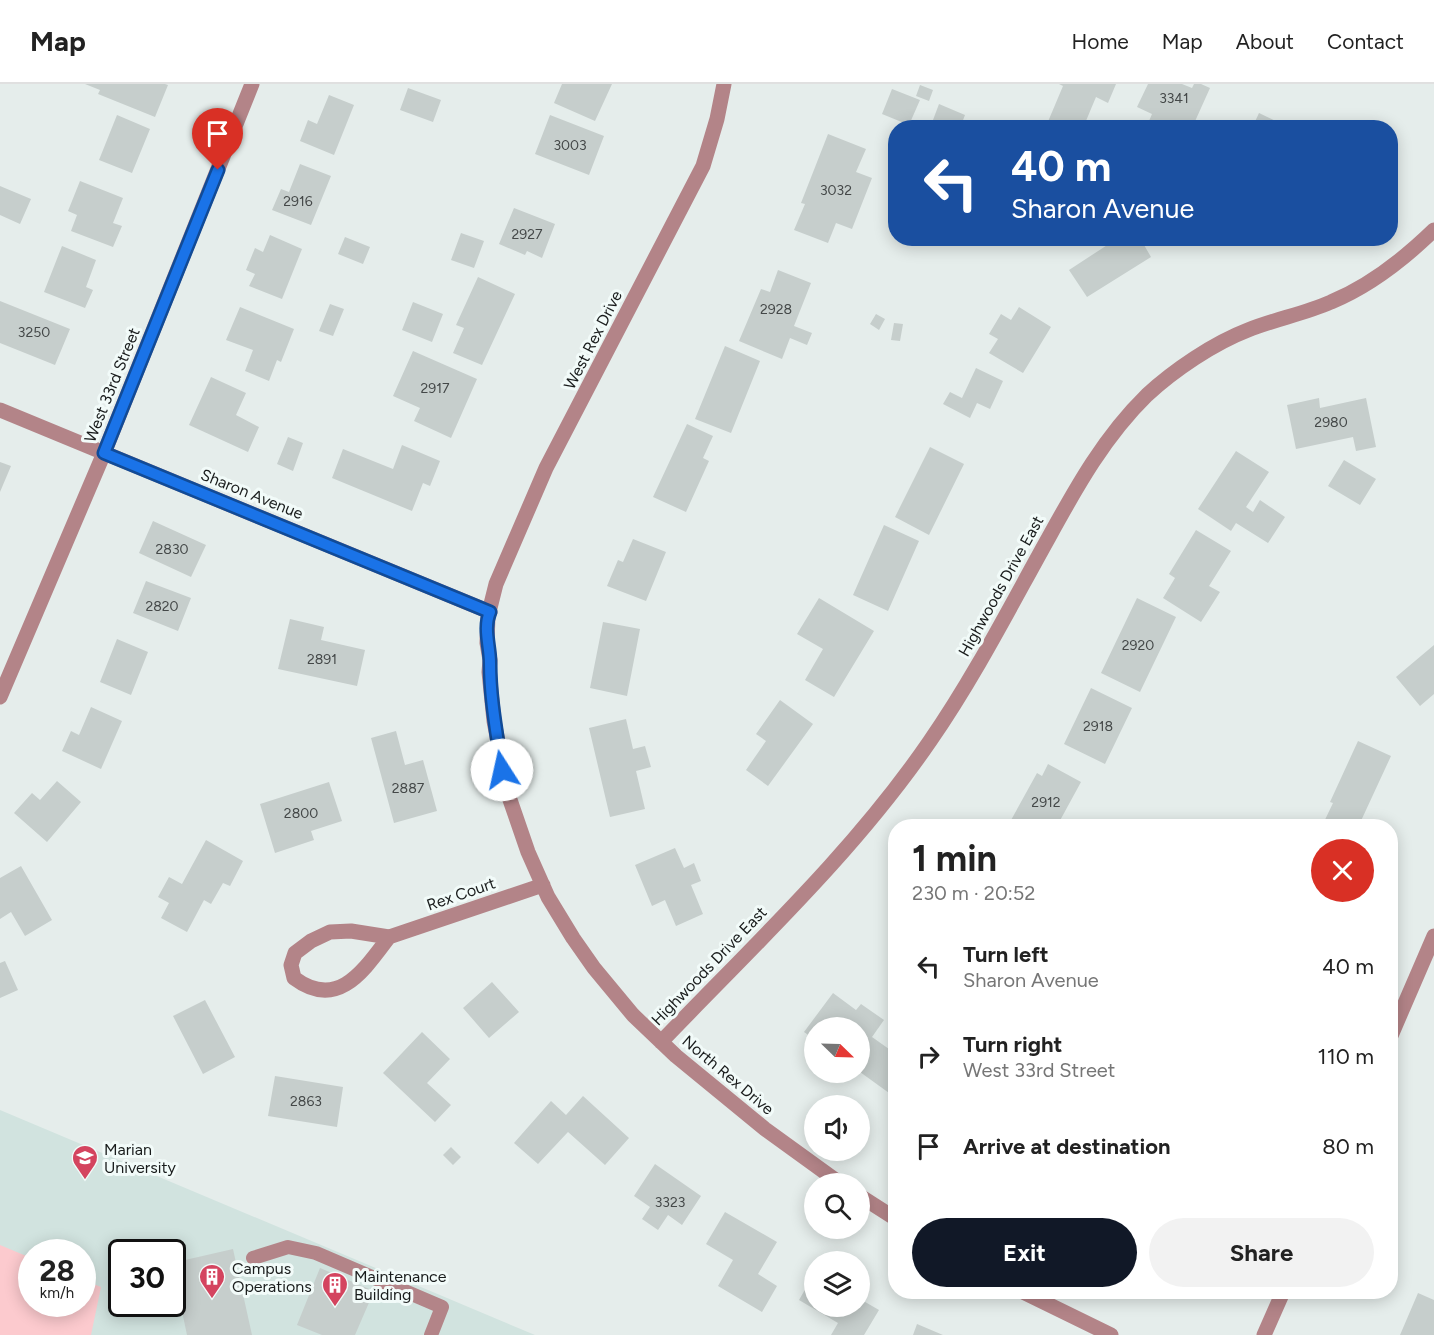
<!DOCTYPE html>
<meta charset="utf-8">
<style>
:root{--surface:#fff;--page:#f2f2f2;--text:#222;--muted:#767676;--line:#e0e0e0;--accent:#111827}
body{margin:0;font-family:Figtree,sans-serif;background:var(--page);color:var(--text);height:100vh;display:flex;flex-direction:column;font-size:22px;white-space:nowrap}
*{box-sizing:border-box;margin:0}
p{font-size:20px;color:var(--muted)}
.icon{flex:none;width:33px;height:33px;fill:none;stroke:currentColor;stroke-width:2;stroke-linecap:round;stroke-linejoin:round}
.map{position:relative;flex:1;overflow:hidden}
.drawer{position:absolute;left:888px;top:735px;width:510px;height:480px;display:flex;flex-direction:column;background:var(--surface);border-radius:24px;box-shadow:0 3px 15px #0003}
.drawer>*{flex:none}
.banner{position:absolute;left:888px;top:36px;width:510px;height:126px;border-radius:24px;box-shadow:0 3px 15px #0003;background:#1a4fa0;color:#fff;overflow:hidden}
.needle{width:39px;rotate:113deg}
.controls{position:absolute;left:804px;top:933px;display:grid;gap:12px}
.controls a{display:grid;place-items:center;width:66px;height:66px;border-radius:50%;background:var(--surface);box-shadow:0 3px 15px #0003;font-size:30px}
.speed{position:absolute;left:18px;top:1155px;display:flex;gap:12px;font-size:30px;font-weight:700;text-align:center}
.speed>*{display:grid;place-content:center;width:78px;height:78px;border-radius:50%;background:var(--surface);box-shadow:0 3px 15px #0003;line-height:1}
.speed small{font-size:15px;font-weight:400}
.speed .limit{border:3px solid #111;border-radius:9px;background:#fff;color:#111}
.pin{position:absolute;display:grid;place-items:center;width:51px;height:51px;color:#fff;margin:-62px -26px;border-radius:50% 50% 50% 0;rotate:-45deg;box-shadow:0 0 6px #0007}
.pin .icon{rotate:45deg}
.me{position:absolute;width:66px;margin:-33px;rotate:350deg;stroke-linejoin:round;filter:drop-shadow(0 0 4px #0008)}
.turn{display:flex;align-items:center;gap:21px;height:126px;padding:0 24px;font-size:27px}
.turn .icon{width:78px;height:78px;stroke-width:2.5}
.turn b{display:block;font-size:42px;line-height:51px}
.round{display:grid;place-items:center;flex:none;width:63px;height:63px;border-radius:32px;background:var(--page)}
.head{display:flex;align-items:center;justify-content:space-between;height:102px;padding:0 24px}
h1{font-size:36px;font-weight:700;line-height:45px}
.action{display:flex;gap:12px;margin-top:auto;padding:12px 24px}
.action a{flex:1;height:69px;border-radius:36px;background:var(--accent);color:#fff;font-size:24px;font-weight:700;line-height:69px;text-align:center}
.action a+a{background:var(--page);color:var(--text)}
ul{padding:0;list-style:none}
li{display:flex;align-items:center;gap:18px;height:90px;padding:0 24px}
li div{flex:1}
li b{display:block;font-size:22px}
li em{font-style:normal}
header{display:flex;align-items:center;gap:36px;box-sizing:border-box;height:84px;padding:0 30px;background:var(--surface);border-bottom:2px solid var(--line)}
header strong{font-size:28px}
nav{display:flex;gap:33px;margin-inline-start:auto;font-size:21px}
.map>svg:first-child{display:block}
.built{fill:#d1e3df;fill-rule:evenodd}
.green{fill:#fccace}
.building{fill:#c6cecc}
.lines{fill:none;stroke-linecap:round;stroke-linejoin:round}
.lane{stroke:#b38488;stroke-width:14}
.street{stroke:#b38488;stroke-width:15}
.route-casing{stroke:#114b97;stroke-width:15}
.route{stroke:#1a73e8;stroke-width:10}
.labels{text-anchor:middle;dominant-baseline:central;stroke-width:6;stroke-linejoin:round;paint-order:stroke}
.number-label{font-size:14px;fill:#444848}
.street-label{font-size:16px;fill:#191c1c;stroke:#f2fbf9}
.poi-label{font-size:16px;fill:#191c1c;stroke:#f2fbf9;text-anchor:start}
</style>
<header>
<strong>Map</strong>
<nav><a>Home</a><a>Map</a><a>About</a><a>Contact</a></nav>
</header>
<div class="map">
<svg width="1434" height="1251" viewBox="0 0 1434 1251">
<rect width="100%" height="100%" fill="#e5edeb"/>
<!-- built -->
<path class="built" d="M0 1026 535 1251H0ZM32 1168H82V1220H32ZM122 1168H172V1220H122Z"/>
<!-- green -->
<path class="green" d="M0 1161 31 1174 32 1220H82L83 1196 101 1203 91 1251H0Z"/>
<!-- building -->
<path class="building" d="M85 0H165L168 1 155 33 98 10 100 6Z
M562 0H612L595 37 554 19Z
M1059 0H1116L1108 19 1096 13 1083 44H1055L1047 40 1063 2Z
M1148 0H1182L1192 4 1194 0H1201L1210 4 1192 44H1146L1152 30 1137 23Z
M920 1 933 6 929 17 916 12Z
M408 4 441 16 433 38 400 26Z
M892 5 920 16 909 41 882 30Z
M329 11 354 21 334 71 300 57 308 36 317 40Z
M939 20 965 31 960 44H930Z
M1259 29 1290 44H1252Z
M117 31 150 45 132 89 99 76Z
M550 31 604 52 589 91 535 70Z
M828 50 866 65 856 88 872 94 852 145 836 139 828 159 794 146 805 120 801 119Z
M300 80 331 92 311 141 272 126 281 105 289 108Z
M80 97 123 114 113 139 122 142 113 163 71 147 77 131 68 127Z
M0 102 31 115 20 140 0 131Z
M514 124 555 140 542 174 527 167 525 171 499 160Z
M461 149 484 157 474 184 451 176Z
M270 151 302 165 282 215 249 202 255 190 246 186 255 164 263 168Z
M345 153 370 163 363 180 338 170Z
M1118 154H1140L1151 173 1087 213 1069 186Z
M62 162 96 176 86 203 93 206 85 224 44 208Z
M778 186 811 199 794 242 812 249 807 261 790 254 782 275 739 257 761 205 770 208Z
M478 193 515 210 482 281 453 269 464 244 456 241Z
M0 217 70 245 55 281 0 259Z
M413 218 443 230 432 258 402 246Z
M330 220 344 225 333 252 319 247Z
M240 223 294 245 281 278 277 276 269 297 245 287 253 266 226 256Z
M1019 223 1051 243 1023 289 989 269 998 255 989 250 1001 230 1011 236Z
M876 230 885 235 879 246 870 240Z
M894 239 903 240 900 257 891 256Z
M725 262 760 277 731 349 695 335Z
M413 267 477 295 451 354 414 337 420 324 393 312Z
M976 284 1003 297 990 325 977 319 970 334 943 320 950 308 962 314Z
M211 293 246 309 236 331 259 343 248 368 189 341Z
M1319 314 1320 324 1366 314 1376 363 1356 367 1353 353 1296 365 1287 321Z
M687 340 713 352 703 374 709 377 686 428 653 413Z
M288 353 303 359 293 387 277 380Z
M402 361 440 377 430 402 423 399 412 427 332 394 343 365 393 385Z
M930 363 964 380 929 451 895 433Z
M1236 367 1269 388 1246 423 1253 428 1260 416 1285 433 1268 459 1236 439 1231 447 1198 425Z
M1344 376 1376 395 1360 421 1328 402Z
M0 378 11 382 0 408Z
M153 437 206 461 191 493 139 469Z
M884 441 919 457 888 527 853 511Z
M1196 446 1231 467 1209 502 1220 508 1201 538 1163 514 1175 494 1169 490Z
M633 455 666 468 646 517 607 502 618 476 623 478Z
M146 497 191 514 178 547 133 529Z
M819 514 874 547 834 613 805 596 823 565 797 550Z
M1137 514 1176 533 1140 608 1101 589Z
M290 535 324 543 321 556 365 566 357 602 278 585Z
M603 538 640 545 627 612 590 604Z
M117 555 148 568 131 611 100 598Z
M1434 561V610L1420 622 1396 593Z
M1091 604 1132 624 1105 680 1064 660Z
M780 616 813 640 768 702 746 686 766 657 756 650Z
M91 623 122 637 101 685 62 667 71 647 79 651Z
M626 635 633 665 645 662 651 683 636 687 645 725 610 733 589 644Z
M396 647 405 681 423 676 437 727 394 739 371 654Z
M1358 657 1391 672 1360 739H1362L1360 742H1322L1333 719 1330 718Z
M1048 680 1081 698 1057 742H1018L1010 738 1037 689 1042 692Z
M57 697 81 718 47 758 14 729 32 709 40 716Z
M329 698 342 737 311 747 314 756 275 769 260 720Z
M206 756 243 777 230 802 223 799 211 820 204 816 187 848 161 834 169 819 158 813 169 793 182 800Z
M675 764 684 784 694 779 701 797 691 801 703 830 676 842 665 816 652 822 635 781Z
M21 782 52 836 25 852 11 828 0 835V794Z
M5 877 18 906 0 914V879Z
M492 898 519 928 489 954 463 924Z
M833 909 856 926 861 920 884 936 872 953 896 970V1014L860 988V944H814V955L804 948Z
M205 916 235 973 203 990 173 932Z
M422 948 450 975 427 999 451 1021 435 1038 383 989Z
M275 992 343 1003 337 1043 268 1032Z
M583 1012 629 1054 605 1081 568 1048 538 1080 514 1059 551 1017 566 1031Z
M451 1063 461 1073 453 1081 443 1071Z
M655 1080 701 1112 682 1141 668 1131 658 1146 642 1135 650 1123 634 1112Z
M725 1128 777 1158 758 1190 777 1202 762 1228 718 1202 733 1176 706 1160Z
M233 1165 252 1251H187L172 1179Z
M320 1184 374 1207 355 1251H322L297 1241Z
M814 1190V1222H860V1215L879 1226 864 1251H831L838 1239 799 1216Z
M1418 1209 1434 1216V1251H1400Z
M917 1240 943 1251H913Z"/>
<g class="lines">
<!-- lane -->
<path class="lane" d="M253 1174 288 1163 316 1169 442 1223 431 1251"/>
<!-- street -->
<path class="street" d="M724 0 717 35 703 82 546 384 496 500 488 532 487 559 490 576 489 588 494 637 508 710 528 768 548 813 573 854 594 884 633 931 676 972 765 1045 841 1100
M0 326 490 528
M0 613 104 369 252 0
M351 847 389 853C364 886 338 927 294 894L291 881 295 869 311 857 330 848Z
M389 853 543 801
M1390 954 1434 852
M661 958C754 861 854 768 930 657 975 592 1011 521 1049 453 1077 402 1105 352 1147 311 1174 286 1214 259 1248 246 1275 235 1304 230 1331 218 1370 202 1403 176 1434 146
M860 1112 896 1135
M1023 1208 1111 1251
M1264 1251 1283 1208"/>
</g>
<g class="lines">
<defs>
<path id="route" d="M218 86 104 369 490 528C483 544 490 562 490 579 490 615 497 650 502 686"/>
</defs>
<!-- route casing -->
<use href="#route" class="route-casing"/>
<!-- route -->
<use href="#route" class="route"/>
</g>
<!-- icons -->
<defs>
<symbol id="university-pin" viewBox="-11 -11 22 30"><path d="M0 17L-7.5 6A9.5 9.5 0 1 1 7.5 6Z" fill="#d4445f" stroke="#f2fbf9"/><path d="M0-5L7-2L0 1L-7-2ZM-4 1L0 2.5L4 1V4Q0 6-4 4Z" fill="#fff"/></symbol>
<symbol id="building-pin" viewBox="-11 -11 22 30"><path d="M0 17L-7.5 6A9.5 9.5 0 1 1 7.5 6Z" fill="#d4445f" stroke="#f2fbf9"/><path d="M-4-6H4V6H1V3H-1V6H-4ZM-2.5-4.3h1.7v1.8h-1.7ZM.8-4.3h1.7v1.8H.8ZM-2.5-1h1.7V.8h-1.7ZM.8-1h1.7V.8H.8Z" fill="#fff"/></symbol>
</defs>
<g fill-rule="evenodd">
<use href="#university-pin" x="70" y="1059" width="30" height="40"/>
<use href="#building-pin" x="197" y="1178" width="30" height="40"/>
<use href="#building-pin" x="320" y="1186" width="30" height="40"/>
</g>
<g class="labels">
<!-- number labels -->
<g class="number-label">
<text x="1174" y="14">3341</text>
<text x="570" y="61">3003</text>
<text x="836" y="106">3032</text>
<text x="298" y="117">2916</text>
<text x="527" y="150">2927</text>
<text x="776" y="225">2928</text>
<text x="34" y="248">3250</text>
<text x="435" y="304">2917</text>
<text x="1331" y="338">2980</text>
<text x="172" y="465">2830</text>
<text x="162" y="522">2820</text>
<text x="1138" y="561">2920</text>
<text x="322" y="575">2891</text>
<text x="1098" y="642">2918</text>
<text x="408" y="704">2887</text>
<text x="1046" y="718">2912</text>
<text x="301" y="729">2800</text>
<text x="306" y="1017">2863</text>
<text x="670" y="1118">3323</text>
</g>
<!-- street labels -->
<g class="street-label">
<text transform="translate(593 256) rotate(-63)">West Rex Drive</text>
<text transform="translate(112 301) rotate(-68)">West 33rd Street</text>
<text transform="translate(252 410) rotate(22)">Sharon Avenue</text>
<text transform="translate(1001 502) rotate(-61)">Highwoods Drive East</text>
<text transform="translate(461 810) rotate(-19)">Rex Court</text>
<text transform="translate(709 882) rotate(-46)">Highwoods Drive East</text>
<text transform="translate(728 991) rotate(40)">North Rex Drive</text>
</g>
<!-- poi labels -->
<g class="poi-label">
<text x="104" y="1065">Marian<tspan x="104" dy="18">University</tspan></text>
<text x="232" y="1184">Campus<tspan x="232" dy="18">Operations</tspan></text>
<text x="354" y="1192">Maintenance<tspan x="354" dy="18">Building</tspan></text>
</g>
</g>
</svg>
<div class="controls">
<a><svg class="needle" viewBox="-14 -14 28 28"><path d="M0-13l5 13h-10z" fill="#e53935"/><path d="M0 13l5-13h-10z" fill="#767676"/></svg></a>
<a><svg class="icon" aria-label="sound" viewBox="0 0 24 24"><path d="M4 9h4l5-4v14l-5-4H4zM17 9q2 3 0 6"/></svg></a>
<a><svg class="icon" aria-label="search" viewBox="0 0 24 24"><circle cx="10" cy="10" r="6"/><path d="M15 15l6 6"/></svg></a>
<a><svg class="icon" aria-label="layers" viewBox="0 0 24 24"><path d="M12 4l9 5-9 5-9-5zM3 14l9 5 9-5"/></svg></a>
</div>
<div class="speed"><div>28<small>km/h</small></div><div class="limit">30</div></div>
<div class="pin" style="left:218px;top:86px;background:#d93025"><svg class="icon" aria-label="arrive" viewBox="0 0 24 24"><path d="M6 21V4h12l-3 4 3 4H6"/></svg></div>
<svg class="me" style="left:502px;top:686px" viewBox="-20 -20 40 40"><circle r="19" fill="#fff"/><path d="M0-13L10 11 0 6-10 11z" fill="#1a73e8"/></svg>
<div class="banner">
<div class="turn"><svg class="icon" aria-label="left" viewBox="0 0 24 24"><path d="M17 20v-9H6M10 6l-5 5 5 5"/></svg><div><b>40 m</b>Sharon Avenue</div></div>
</div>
<section class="drawer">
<div class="head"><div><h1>1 min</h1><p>230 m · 20:52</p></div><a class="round" style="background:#d93025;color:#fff"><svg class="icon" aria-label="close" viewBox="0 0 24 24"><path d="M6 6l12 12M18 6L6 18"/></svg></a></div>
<ul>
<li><svg class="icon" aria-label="left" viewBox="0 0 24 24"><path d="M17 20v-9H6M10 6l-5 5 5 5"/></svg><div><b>Turn left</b><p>Sharon Avenue</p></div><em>40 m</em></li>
<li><svg class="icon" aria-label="right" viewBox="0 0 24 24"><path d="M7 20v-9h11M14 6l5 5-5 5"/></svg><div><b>Turn right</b><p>West 33rd Street</p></div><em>110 m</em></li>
<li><svg class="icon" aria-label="arrive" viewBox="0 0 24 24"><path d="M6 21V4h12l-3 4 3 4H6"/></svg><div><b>Arrive at destination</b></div><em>80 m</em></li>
</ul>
<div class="action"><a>Exit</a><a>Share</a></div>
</section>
</div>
